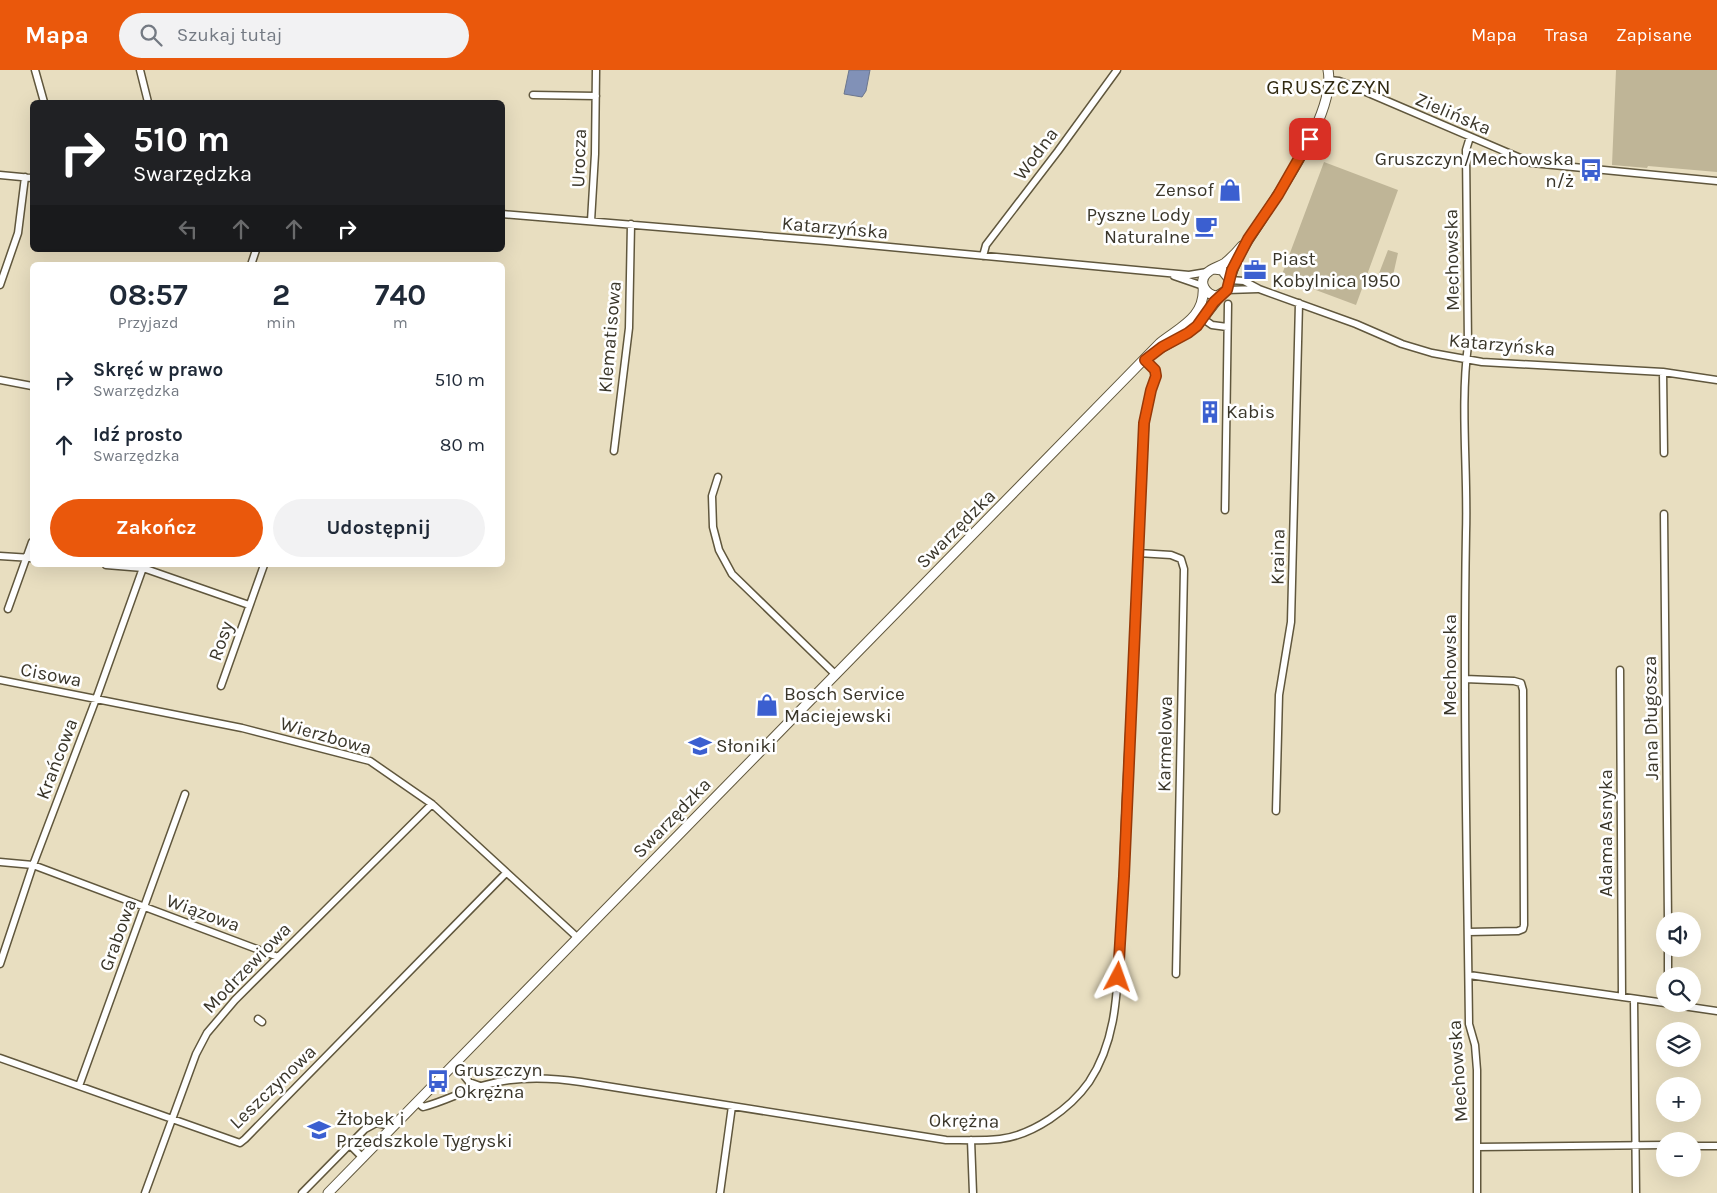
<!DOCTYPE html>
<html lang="pl">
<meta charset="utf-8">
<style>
:root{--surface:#fff;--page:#f2f2f3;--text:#1f2937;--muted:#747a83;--accent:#ea580c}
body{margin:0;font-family:Karla,sans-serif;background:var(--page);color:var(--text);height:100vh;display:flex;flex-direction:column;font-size:19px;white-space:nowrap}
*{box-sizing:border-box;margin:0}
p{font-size:16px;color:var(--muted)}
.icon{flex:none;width:28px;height:28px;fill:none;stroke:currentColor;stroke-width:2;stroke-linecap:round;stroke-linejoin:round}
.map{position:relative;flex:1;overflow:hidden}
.drawer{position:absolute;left:30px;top:192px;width:475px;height:305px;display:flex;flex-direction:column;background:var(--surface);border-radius:8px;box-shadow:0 5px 20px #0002}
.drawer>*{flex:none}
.hud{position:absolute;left:30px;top:30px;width:475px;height:152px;border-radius:8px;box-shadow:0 5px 20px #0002;background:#202124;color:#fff;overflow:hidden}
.controls{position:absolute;left:1656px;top:842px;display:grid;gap:10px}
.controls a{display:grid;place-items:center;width:45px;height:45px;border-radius:50%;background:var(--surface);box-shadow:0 5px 20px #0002;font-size:25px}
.pin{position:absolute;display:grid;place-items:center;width:42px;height:42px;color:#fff;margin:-21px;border-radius:10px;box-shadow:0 2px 8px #0006}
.me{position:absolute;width:55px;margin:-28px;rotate:4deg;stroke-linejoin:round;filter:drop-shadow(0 0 4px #0008)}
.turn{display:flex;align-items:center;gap:18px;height:105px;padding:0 20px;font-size:22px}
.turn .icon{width:65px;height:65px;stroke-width:2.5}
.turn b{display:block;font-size:35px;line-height:42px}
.lanes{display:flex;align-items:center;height:48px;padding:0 20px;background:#0003;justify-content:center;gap:25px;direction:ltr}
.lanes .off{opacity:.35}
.eta{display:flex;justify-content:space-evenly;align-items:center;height:85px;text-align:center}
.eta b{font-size:30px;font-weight:700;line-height:35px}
.primary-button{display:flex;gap:10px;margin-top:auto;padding:10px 20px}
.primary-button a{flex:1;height:58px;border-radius:30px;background:var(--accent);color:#fff;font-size:20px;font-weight:700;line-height:58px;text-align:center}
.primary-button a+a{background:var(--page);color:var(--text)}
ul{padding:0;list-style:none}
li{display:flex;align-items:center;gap:15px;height:65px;padding:0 20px}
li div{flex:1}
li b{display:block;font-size:19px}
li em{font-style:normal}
header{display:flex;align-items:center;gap:30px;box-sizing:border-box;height:70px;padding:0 25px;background:var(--accent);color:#fff}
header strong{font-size:24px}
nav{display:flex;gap:28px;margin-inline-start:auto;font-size:18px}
.search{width:350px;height:45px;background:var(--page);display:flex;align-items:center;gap:12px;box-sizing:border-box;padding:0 18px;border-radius:28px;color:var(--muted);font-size:19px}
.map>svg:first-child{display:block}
.green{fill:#bfb597}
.water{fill:#8191b7;stroke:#6c768d}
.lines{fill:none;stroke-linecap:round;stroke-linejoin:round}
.minor-casing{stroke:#60573d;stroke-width:9}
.tertiary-casing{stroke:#60573d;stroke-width:11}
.minor{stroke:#fff;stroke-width:6}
.tertiary{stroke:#fff;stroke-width:9}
.route-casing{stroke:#983908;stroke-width:12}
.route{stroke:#ea580c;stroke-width:9}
.labels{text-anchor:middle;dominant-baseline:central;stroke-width:5;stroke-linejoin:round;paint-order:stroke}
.street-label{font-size:19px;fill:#3a362a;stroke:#fff}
.poi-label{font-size:19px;fill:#3a362a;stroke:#fff;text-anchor:start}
.quarter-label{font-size:21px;letter-spacing:1px;fill:#312a11;stroke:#fff}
</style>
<header>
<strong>Mapa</strong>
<div class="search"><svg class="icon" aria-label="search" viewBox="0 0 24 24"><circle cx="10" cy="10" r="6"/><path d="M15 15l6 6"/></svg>Szukaj tutaj</div>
<nav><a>Mapa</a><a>Trasa</a><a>Zapisane</a></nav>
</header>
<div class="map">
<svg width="1717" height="1123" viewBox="0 0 1717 1123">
<rect width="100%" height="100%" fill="#e8dec0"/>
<!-- green -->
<path class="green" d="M1616 0H1717V102L1648 96 1647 98 1612 95Z
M1324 92 1398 120 1356 235 1281 207Z
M1388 180 1398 183 1392 210 1378 206Z"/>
<!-- water -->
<path class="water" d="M849 0H870L866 21 862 27 844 24Z"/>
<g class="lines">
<defs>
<path id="minor" d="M35 0 44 32
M140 0 148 32
M1329 10 1339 11 1352 16 1532 93 1717 111
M533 25 596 26
M1470 67 1466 80 1468 275C1460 336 1468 401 1466 463 1463 627 1467 790 1469 954L1475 975 1477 1000V1123
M0 105 32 108
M502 144 826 171 1189 205 1207 202
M591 151 595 84 596 0
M983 186 986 175 1058 81 1117 0
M251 195 256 180
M1174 206 1203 216
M1230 210 1244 211 1259 219 1356 254 1402 274 1432 283 1482 292 1663 302 1717 310
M0 215 18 163 25 107
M1227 220 1258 219
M1199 246 1212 255 1227 257
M1663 302 1664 383
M0 310 32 316
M614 381 629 258 631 154
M718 407 712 426 713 457 719 480 732 504 836 605
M1225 440 1228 234
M1664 444 1668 851
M1138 483 1171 485 1181 489 1184 499 1176 904
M0 486 32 488
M106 495 143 498 249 535
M8 539 32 472
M1620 600 1622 927
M1465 609 1514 611 1521 613 1523 620 1524 855 1523 859 1518 861 1468 862
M0 610 242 658 370 691 432 734 578 868
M221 616 264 495
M1276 741 1279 625 1291 552 1299 233
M0 792 33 795 278 887
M1668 879V906
M0 894 33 795 96 629 144 495
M1469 905 1665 933
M1634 929 1636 1123
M1669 934 1717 941
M258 949 262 952
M0 988 240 1073 245 1069 506 803
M455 994 469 1012 480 1016
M79 1016 185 724
M417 1032 423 1037C443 1032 461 1022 481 1016 514 1006 547 1007 581 1012L946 1070C964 1070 982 1071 1000 1069 1033 1065 1070 1039 1089 1012 1117 970 1117 921 1120 872 1123 825 1124 778 1126 731 1132 605 1138 479 1145 353L1151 320 1156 307 1155 300 1145 290
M971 1070 973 1123
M350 1075 363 1088
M1692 1076H1717
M1477 1077 1665 1075
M145 1123 196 984 207 963 235 930 432 734
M302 1123 365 1059 376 1053 386 1055 391 1059
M720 1123 732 1036"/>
<path id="tertiary" d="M1214 199 1222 200 1230 210 1227 220 1217 226C1206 225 1197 212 1207 203 1212 198 1219 197 1225 193 1231 188 1237 182 1242 176
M1230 210C1235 187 1250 168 1262 149 1284 115 1336 40 1328 0
M1161 278 1187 263 1197 256 1221 225
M328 1123 1160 273C1180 257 1206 247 1203 216"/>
</defs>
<!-- minor casing -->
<use href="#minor" class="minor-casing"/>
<!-- tertiary casing -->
<use href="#tertiary" class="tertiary-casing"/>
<!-- minor -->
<use href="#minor" class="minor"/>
<!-- tertiary -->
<use href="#tertiary" class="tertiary"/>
</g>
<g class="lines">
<defs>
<path id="route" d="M1118 907 1124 806 1144 353 1151 320 1156 306 1155 300 1145 290 1162 277 1188 263 1197 256 1214 232 1227 220 1232 200 1248 169 1278 125 1310 69"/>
</defs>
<!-- route casing -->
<use href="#route" class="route-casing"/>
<!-- route -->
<use href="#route" class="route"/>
</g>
<!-- icons -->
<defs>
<symbol id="bus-bare" viewBox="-9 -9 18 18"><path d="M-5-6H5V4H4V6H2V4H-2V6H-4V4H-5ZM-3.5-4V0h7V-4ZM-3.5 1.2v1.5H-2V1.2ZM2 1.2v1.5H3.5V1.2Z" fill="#3b5fd0" stroke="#fff" stroke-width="2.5" paint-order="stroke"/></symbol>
<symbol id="shop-bare" viewBox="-9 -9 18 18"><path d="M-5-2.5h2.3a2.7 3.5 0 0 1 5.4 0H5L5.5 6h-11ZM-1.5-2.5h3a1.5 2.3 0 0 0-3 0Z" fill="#3b5fd0" stroke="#fff" stroke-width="2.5" paint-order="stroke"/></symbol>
<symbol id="cafe-bare" viewBox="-9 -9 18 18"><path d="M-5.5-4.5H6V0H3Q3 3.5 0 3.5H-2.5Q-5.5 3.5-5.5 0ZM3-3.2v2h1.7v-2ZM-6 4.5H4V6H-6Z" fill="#3b5fd0" stroke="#fff" stroke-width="2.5" paint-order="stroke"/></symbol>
<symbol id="office-bare" viewBox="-9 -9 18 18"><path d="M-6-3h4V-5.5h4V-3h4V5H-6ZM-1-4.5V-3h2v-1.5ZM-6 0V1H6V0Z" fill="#3b5fd0" stroke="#fff" stroke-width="2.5" paint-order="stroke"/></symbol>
<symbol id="building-bare" viewBox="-9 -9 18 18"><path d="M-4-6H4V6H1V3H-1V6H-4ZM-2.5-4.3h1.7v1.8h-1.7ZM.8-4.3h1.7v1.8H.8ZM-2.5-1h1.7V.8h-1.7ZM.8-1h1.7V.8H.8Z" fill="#3b5fd0" stroke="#fff" stroke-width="2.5" paint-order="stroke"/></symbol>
<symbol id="school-bare" viewBox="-9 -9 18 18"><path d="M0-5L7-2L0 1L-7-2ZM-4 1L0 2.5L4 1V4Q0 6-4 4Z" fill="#3b5fd0" stroke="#fff" stroke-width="2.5" paint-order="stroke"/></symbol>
</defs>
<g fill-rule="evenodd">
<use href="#bus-bare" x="1575" y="84" width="32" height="32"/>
<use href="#shop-bare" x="1214" y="104" width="32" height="32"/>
<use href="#cafe-bare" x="1190" y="140" width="32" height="32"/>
<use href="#office-bare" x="1239" y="184" width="32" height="32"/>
<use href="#building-bare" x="1194" y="326" width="32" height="32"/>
<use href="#shop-bare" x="751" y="619" width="32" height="32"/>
<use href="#school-bare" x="684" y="660" width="32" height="32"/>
<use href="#bus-bare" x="422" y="995" width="32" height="32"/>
<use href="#school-bare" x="303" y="1044" width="32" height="32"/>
</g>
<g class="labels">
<!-- street labels -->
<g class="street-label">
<text transform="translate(1453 44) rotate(23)">Zielińska</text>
<text transform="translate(1036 84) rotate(-53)">Wodna</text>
<text transform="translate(579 88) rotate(-88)">Urocza</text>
<text transform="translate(835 158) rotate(5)">Katarzyńska</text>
<text transform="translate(1452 190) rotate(-91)">Mechowska</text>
<text transform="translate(610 267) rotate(-85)">Klematisowa</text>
<text transform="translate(1502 275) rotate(5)">Katarzyńska</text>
<text transform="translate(956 459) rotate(-45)">Swarzędzka</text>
<text transform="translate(1278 487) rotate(-89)">Kraina</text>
<text transform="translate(221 571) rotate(-71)">Rosy</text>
<text transform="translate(1450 595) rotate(-90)">Mechowska</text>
<text transform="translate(51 605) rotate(11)">Cisowa</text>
<text transform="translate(1651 648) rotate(-91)">Jana Długosza</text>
<text transform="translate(326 666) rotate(16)">Wierzbowa</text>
<text transform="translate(1165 674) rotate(-89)">Karmelowa</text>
<text transform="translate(57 689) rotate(-69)">Krańcowa</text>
<text transform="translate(672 748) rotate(-46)">Swarzędzka</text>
<text transform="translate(1606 763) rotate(-90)">Adama Asnyka</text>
<text transform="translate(203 843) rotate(20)">Wiązowa</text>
<text transform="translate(118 865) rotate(-70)">Grabowa</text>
<text transform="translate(247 898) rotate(-46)">Modrzewiowa</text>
<text transform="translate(1458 1001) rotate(-94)">Mechowska</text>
<text transform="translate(273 1017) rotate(-44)">Leszczynowa</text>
<text transform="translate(964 1051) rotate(1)">Okrężna</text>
</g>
<!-- poi labels -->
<g class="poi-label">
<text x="1574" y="89" text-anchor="end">Gruszczyn/Mechowska<tspan x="1574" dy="22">n/ż</tspan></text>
<text x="1214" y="120" text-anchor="end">Zensof</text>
<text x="1190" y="145" text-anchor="end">Pyszne Lody<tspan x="1190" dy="22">Naturalne</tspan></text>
<text x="1272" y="189">Piast<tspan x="1272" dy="22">Kobylnica 1950</tspan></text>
<text x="1226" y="342">Kabis</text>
<text x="784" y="624">Bosch Service<tspan x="784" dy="22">Maciejewski</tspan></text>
<text x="716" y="676">Słoniki</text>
<text x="454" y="1000">Gruszczyn<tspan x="454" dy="22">Okrężna</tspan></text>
<text x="336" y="1049">Żłobek i<tspan x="336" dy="22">Przedszkole Tygryski</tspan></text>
</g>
<!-- quarter labels -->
<g class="quarter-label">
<text x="1329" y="17">GRUSZCZYN</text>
</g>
</g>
</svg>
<div class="controls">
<a><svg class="icon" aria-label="sound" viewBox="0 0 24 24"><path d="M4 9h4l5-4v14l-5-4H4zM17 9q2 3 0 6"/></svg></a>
<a><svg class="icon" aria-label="search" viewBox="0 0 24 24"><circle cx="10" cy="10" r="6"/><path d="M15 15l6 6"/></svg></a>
<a><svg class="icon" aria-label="layers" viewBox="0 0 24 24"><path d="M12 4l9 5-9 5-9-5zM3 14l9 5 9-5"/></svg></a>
<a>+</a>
<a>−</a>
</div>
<div class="pin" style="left:1310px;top:69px;background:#d93025"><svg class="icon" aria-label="arrive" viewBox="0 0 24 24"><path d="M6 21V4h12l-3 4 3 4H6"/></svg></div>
<svg class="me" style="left:1118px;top:907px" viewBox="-20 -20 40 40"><path d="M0-17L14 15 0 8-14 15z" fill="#ea580c" stroke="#fff" stroke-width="4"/></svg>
<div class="hud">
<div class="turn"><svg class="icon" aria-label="right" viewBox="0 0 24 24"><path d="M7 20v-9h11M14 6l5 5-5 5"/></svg><div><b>510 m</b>Swarzędzka</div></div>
<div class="lanes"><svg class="icon off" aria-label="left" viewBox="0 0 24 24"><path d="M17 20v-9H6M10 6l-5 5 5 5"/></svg><svg class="icon off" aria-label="ahead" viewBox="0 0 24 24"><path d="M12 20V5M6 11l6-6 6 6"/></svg><svg class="icon off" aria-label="ahead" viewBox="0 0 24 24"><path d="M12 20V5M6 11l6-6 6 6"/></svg><svg class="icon" aria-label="right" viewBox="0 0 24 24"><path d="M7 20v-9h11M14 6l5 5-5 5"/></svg></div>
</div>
<section class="drawer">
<div class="eta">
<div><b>08:57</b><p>Przyjazd</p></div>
<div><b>2</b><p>min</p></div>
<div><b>740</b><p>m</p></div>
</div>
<ul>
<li><svg class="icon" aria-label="right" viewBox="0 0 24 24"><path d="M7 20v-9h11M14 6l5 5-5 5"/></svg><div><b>Skręć w prawo</b><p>Swarzędzka</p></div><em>510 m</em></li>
<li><svg class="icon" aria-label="ahead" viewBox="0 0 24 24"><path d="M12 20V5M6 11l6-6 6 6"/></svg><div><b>Idź prosto</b><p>Swarzędzka</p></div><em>80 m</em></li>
</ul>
<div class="primary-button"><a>Zakończ</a><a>Udostępnij</a></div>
</section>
</div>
